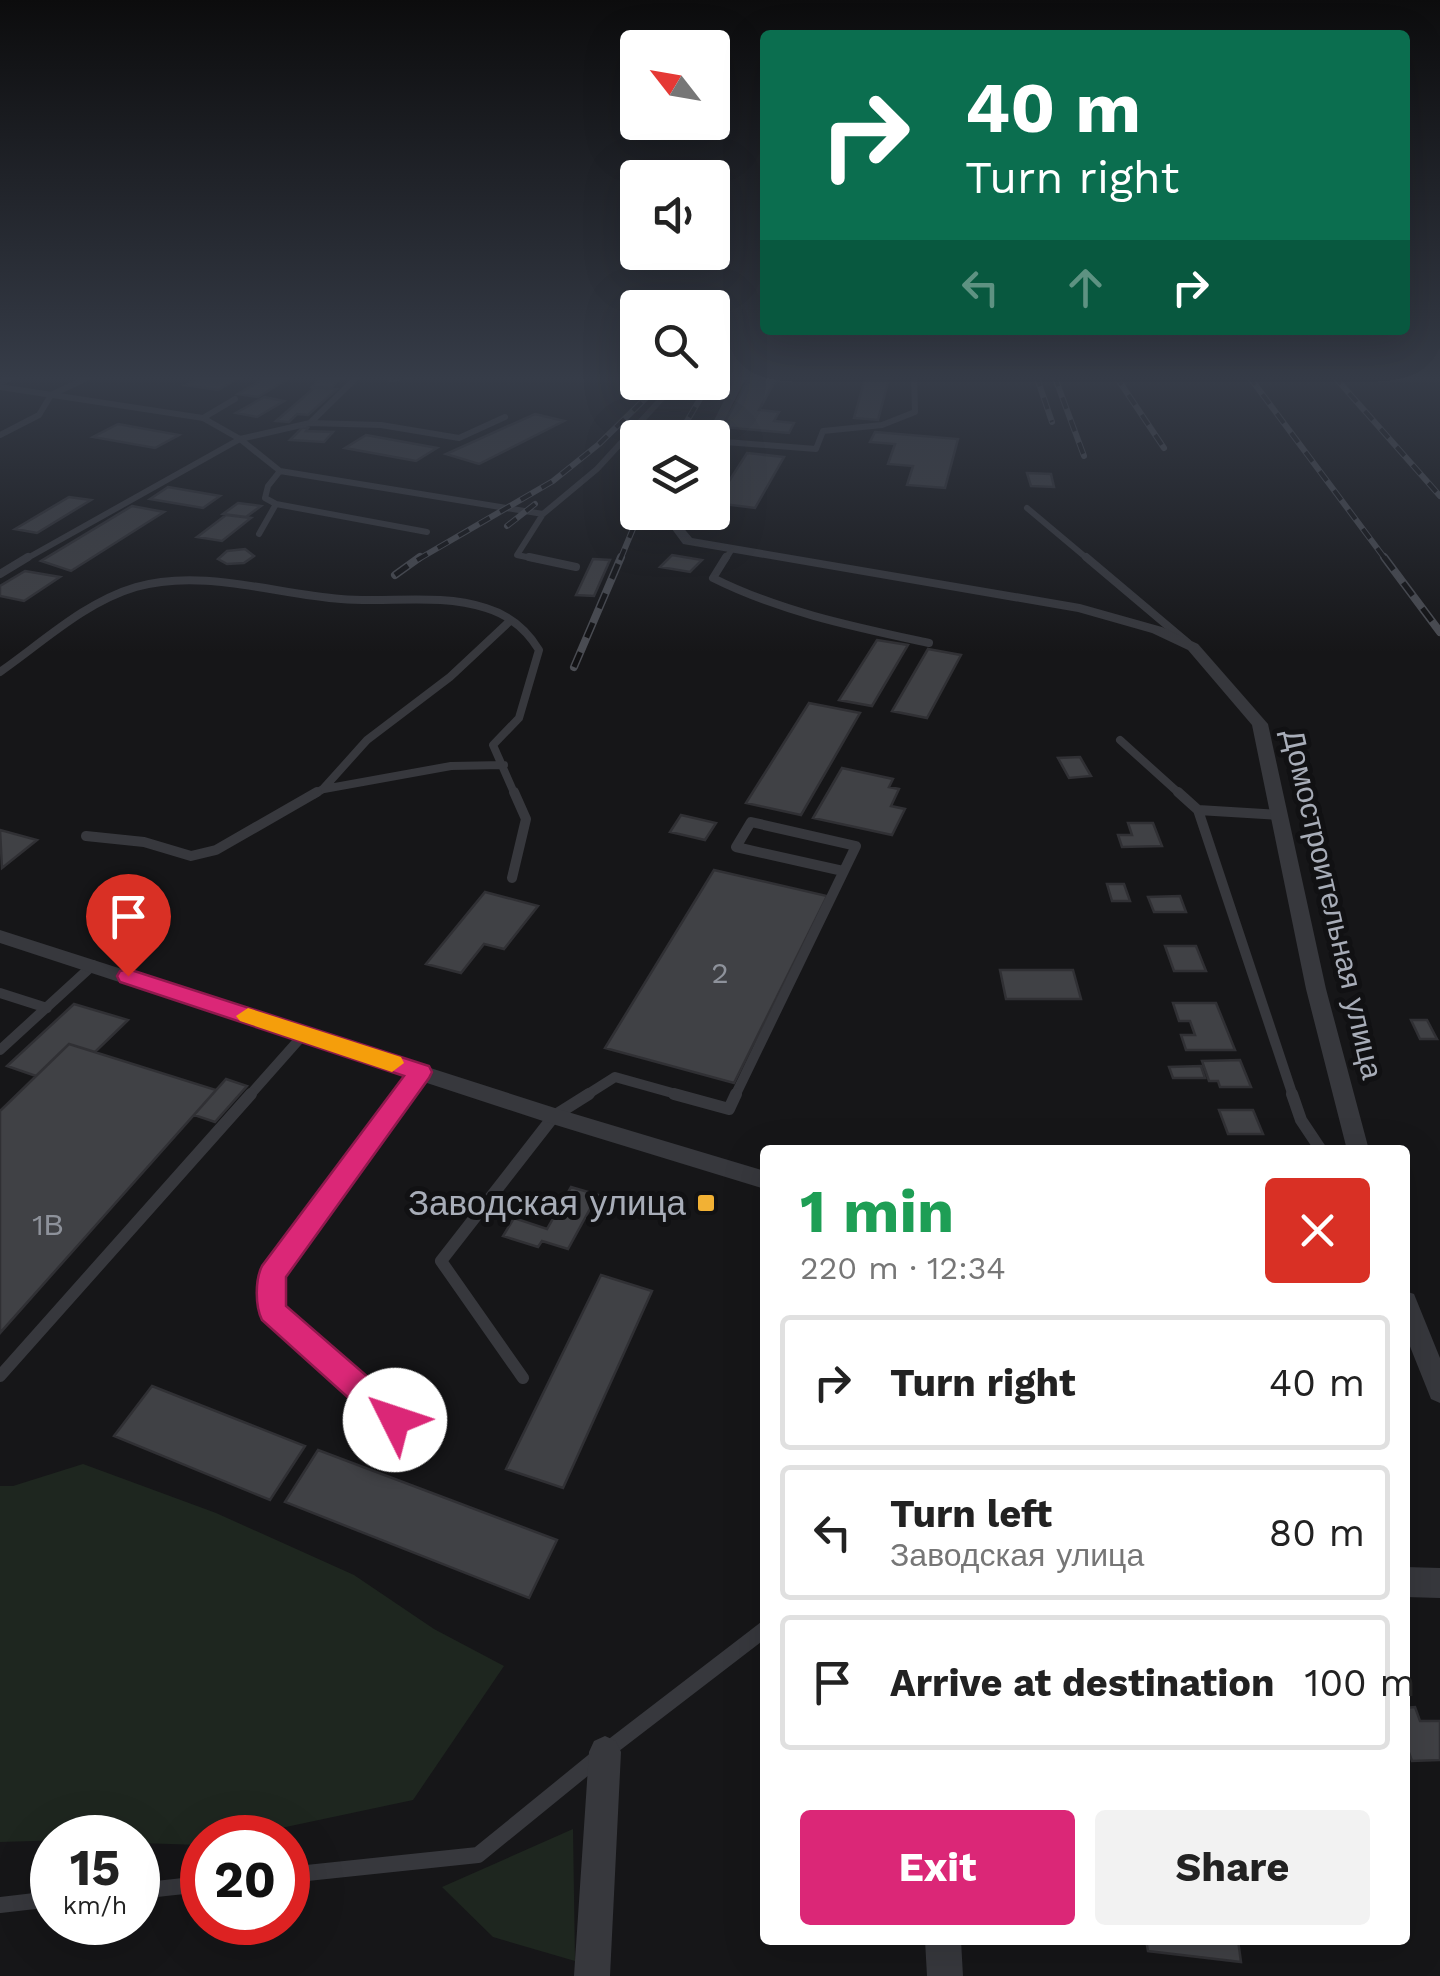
<!DOCTYPE html>
<meta charset="utf-8">
<style>
:root{--surface:#fff;--page:#f2f2f2;--text:#222;--muted:#767676;--line:#e0e0e0;--accent:#db2777}
body{margin:0;font-family:"Work Sans",sans-serif;background:var(--page);color:var(--text);height:100vh;display:flex;flex-direction:column;font-size:38px;white-space:nowrap}
*{box-sizing:border-box;margin:0}
p{font-size:32px;color:var(--muted)}
.icon{flex:none;width:55px;height:55px;fill:none;stroke:currentColor;stroke-width:2;stroke-linecap:round;stroke-linejoin:round}
.map{position:relative;flex:1;overflow:hidden}
.sheet{position:absolute;left:760px;top:1145px;width:650px;height:800px;display:flex;flex-direction:column;background:var(--surface);border-radius:10px;box-shadow:0 10px 40px #0002}
.sheet>*{flex:none}
.banner{position:absolute;left:760px;top:30px;width:650px;height:305px;border-radius:10px;box-shadow:0 10px 40px #0002;background:#0b6e4f;color:#fff;overflow:hidden}
.needle{width:65px;rotate:301deg}
.buttons{position:absolute;left:620px;top:30px;display:grid;gap:20px}
.buttons a{display:grid;place-items:center;width:110px;height:110px;border-radius:10px;background:var(--surface);box-shadow:0 10px 40px #0002;font-size:50px}
.speed{position:absolute;left:30px;top:1815px;display:flex;gap:20px;font-size:50px;font-weight:700;text-align:center}
.speed>*{display:grid;place-content:center;width:130px;height:130px;border-radius:50%;background:var(--surface);box-shadow:0 10px 40px #0002;line-height:1}
.speed small{font-size:25px;font-weight:400}
.speed .limit{border:15px solid #d22;background:#fff;color:#111}
.pin{position:absolute;display:grid;place-items:center;width:85px;height:85px;color:#fff;margin:-102px -42px;border-radius:50% 50% 50% 0;rotate:-45deg;box-shadow:0 0 10px #0007}
.pin .icon{rotate:45deg}
.me{position:absolute;width:110px;margin:-55px;rotate:311deg;stroke-linejoin:round;filter:drop-shadow(0 0 8px #0008)}
.turn{display:flex;align-items:center;gap:35px;height:210px;padding:0 40px;font-size:45px}
.turn .icon{width:130px;height:130px;stroke-width:2.5}
.turn b{display:block;font-size:70px;line-height:85px}
.lanes{display:flex;align-items:center;height:95px;padding:0 40px;background:#0003;justify-content:center;gap:50px;direction:ltr}
.lanes .off{opacity:.35}
.round{display:grid;place-items:center;flex:none;width:105px;height:105px;border-radius:10px;background:var(--page)}
.head{display:flex;align-items:center;justify-content:space-between;height:170px;padding:0 40px}
h1{font-size:60px;font-weight:700;line-height:75px;color:#1e9e55}
.button{display:flex;gap:20px;margin-top:auto;padding:20px 40px}
.button a{flex:1;height:115px;border-radius:10px;background:var(--accent);color:#fff;font-size:40px;font-weight:700;line-height:115px;text-align:center}
.button a+a{background:var(--page);color:var(--text)}
ul{padding:0;list-style:none}
li{display:flex;align-items:center;gap:30px;height:135px;margin:0 20px 15px;padding:0 20px;border:5px solid var(--line);border-radius:10px}
li div{flex:1}
li b{display:block;font-size:38px}
li em{font-style:normal}
.map>svg:first-child{display:block}
.green{fill:#1e261f}
.building{fill:#404145;stroke:#303034;stroke-width:2.5}
.lines{fill:none;stroke-linecap:round;stroke-linejoin:round}
.service-far4{stroke:#37383d;stroke-width:6}
.service-far3{stroke:#37383d;stroke-width:8}
.service-far2{stroke:#37383d;stroke-width:10}
.service-far1{stroke:#37383d;stroke-width:12}
.service{stroke:#37383d;stroke-width:16}
.minor{fill:#37383d;fill-rule:evenodd}
.rail-far1-casing{stroke:#4a4c52;stroke-width:6}
.rail-casing{stroke:#4a4c52;stroke-width:8}
.rail-far1{stroke:#111113;stroke-width:4;stroke-dasharray:12;stroke-linecap:butt}
.rail{stroke:#111113;stroke-width:5;stroke-dasharray:16;stroke-linecap:butt}
.route{fill:#db2777;stroke:#8e194d;stroke-width:2.5}
.slow{fill:#f59e0b}
.poi-dot{fill:#f2b134;stroke:#111113;stroke-width:4}
.labels{text-anchor:middle;dominant-baseline:central;stroke-width:10;stroke-linejoin:round;paint-order:stroke}
.far-street-label{font-size:30px;fill:#a8adb8;stroke:#111113}
.number-label{font-size:30px;fill:#8e929b}
.poi-label{font-size:35px;fill:#a8adb8;stroke:#111113;text-anchor:end}
</style>
<div class="map">
<svg width="1440" height="1976" viewBox="0 0 1440 1976">
<rect width="100%" height="100%" fill="#161618"/>
<!-- green -->
<path class="green" d="M83 1464 216 1513 354 1575 434 1629 504 1666 413 1800 239 1837 202 1838V1845L138 1843V1838L0 1842V1486H13Z
M573 1829 575 1961 493 1937 442 1887Z"/>
<!-- building -->
<path class="building" d="M203 375H244L218 390 185 385Z
M270 375H294L258 397 238 394Z
M324 375H344L331 388 312 387Z
M866 375H890L878 420 854 418Z
M749 379 775 381 759 410 779 412 774 421 794 423 789 433 722 427Z
M314 388 337 389 308 415 297 414 289 422 276 421Z
M264 397 284 401 257 417 236 413Z
M535 414 564 421 479 464 446 454Z
M118 424 179 435 155 448 93 437Z
M302 428H308L306 431 333 432 324 442 290 440Z
M875 432 958 439 945 488 907 485 913 466 888 464 895 444 870 442Z
M366 435 437 448 416 461 345 448Z
M747 453 784 457 755 508 715 503Z
M1027 473 1051 474 1054 487 1031 486Z
M168 487 174 488 220 496 203 508 150 499Z
M69 497 91 500 37 533 15 529Z
M238 503 261 506 246 517 223 514Z
M132 506 164 512 71 571 41 561Z
M226 515 251 518 222 541 197 537Z
M245 549 254 556 244 563 227 564 218 559 227 551Z
M672 555 702 560 690 572 660 567Z
M593 559 610 560 594 596 576 595Z
M25 571 60 577 24 601 0 596V586Z
M877 640 908 645 872 706 839 700Z
M928 649 961 655 927 718 892 711Z
M809 703 860 713 801 815 746 803Z
M1080 757 1091 776 1069 778 1058 758Z
M842 768 893 779 889 787 899 789 891 806 905 809 892 835 813 818Z
M681 815 716 823 705 840 670 832Z
M1128 823H1153L1162 846 1122 847 1118 835H1132Z
M0 830 37 840 2 868Z
M714 870 827 896 734 1083 605 1048Z
M1107 884H1124L1130 901H1112Z
M485 892 538 906 504 949 484 944 461 973 426 964Z
M1180 896 1186 912H1154L1148 897Z
M1165 946H1196L1206 971H1174Z
M1000 970H1073L1081 999H1006Z
M1173 1003H1216L1235 1050H1186L1181 1035H1195L1190 1021H1179Z
M74 1004 128 1020 95 1052 69 1044 36 1076 7 1066Z
M1411 1020H1427L1437 1039H1420Z
M69 1044 216 1090 0 1333V1111Z
M1240 1060 1251 1087H1220L1218 1081H1209L1202 1061Z
M1201 1066 1205 1078H1173L1169 1067Z
M226 1079 247 1086 215 1122 194 1115Z
M1219 1110H1253L1263 1134H1228Z
M571 1187 612 1199 604 1213 590 1209 568 1249 542 1241 538 1247 503 1236 514 1218 547 1229Z
M601 1275 652 1291 563 1488 506 1469Z
M152 1386 305 1446 270 1500 114 1436Z
M318 1450 557 1540 529 1598 285 1502Z
M1415 1707 1420 1721H1440V1760L1412 1761 1405 1742V1708Z
M1146 1940H1238L1241 1962 1148 1951Z"/>
<g class="lines">
<!-- service-far4 -->
<path class="service-far4" d="M0 383 16 375
M203 418 240 439 280 471 543 514
M203 418 235 399
M310 423 381 425 459 438 505 417
M0 435 39 415 51 395 93 375
M712 441 816 449 823 431 882 425 915 412 914 375
M280 471 268 486 265 498 276 504 427 532
M1027 508 1089 560
M259 534 276 504
M24 560 240 439 310 423 359 375
M541 560 517 555 543 514 597 469 677 382
M725 560 732 549"/>
<!-- service-far3 -->
<path class="service-far3" d="M529 557 576 567
M726 557 713 578C781 612 855 627 929 643
M1086 557 1188 643
M0 574 28 557
M0 672C43 642 85 602 136 587 202 568 275 594 341 599 389 603 440 593 486 608 509 615 527 630 539 650L519 718 493 745 515 795
M1120 740 1181 795
M324 789 451 766 504 765
M313 795 323 789 367 740 450 677 511 620"/>
<!-- service-far2 -->
<path class="service-far2" d="M1178 792 1198 810
M1279 815 1198 810 1293 1096
M86 836 144 842 191 856 216 850 317 792
M512 878 526 819 514 792
M0 993 47 1008
M0 1050 93 965
M249 1096 304 1034
M402 1096 420 1072
M585 1096 615 1077 683 1096
M735 1096 856 846 751 822 736 847 843 871"/>
<!-- service-far1 -->
<path class="service-far1" d="M674 1094 729 1109 736 1094
M1292 1094 1301 1120 1321 1150
M0 1376 251 1094
M523 1378 441 1261 554 1116 589 1094
M395 1420 272 1312V1274L404 1094"/>
<!-- service -->
<path class="service" d="M610 1748 765 1629
M288 1875 478 1855 596 1759
M138 1891 202 1884
M0 1905 52 1899"/>
<!-- minor -->
<path class="minor" d="M737 375H747L716 438 712 441V438H705Z
M0 384 203 415 208 418 203 421 0 390Z
M675 512H687L681 525 692 538 1080 604 1162 627 1198 644 1268 724 1326 989 1369 1150H1347L1306 989 1252 725 1188 650 1152 633 1078 612 683 544 669 525Z
M0 930 558 1109 765 1171V1189L546 1122 0 943Z
M1405 1291 1414 1294 1440 1358V1403L1431 1399 1405 1334Z
M1405 1567 1440 1568V1598L1405 1597Z
M605 1736 616 1741 621 1752 610 1976H574L589 1752 594 1741Z
M925 1940H961L963 1976H927Z"/>
<defs>
<path id="rail-far1" d="M1036 375 1052 422
M1054 375 1084 456
M1115 375 1164 448
M1248 375 1386 560
M1333 375 1440 496
M391 379 413 375
M677 438 710 382
M507 526 535 504
M417 560 553 481 599 444 655 389
M620 560 640 512"/>
<path id="rail" d="M1384 557 1440 632
M395 575 420 557
M574 667 621 557"/>
</defs>
<!-- rail-far1 casing -->
<use href="#rail-far1" class="rail-far1-casing"/>
<!-- rail casing -->
<use href="#rail" class="rail-casing"/>
<!-- rail-far1 -->
<use href="#rail-far1" class="rail-far1"/>
<!-- rail -->
<use href="#rail" class="rail"/>
</g>
<!-- sky -->
<linearGradient id="sky" x2="0" y2="1"><stop stop-color="#0c0c0d"/><stop offset="0.58" stop-color="#363c48"/><stop offset="1" stop-color="#363c48" stop-opacity="0"/></linearGradient>
<rect width="1440" height="652" fill="url(#sky)"/>
<!-- route -->
<path class="route" d="M128 969 429 1066 432 1072 429 1078 286 1277V1306L406 1410 411 1420 406 1430 395 1434 384 1430 262 1320C255 1306 255 1280 262 1266L404 1076 120 982 117 976 120 971Z"/>
<!-- slow -->
<path class="slow" d="M248 1008 401 1057 404 1063 392 1072 240 1021 236 1016Z"/>
<!-- markers -->
<rect class="poi-dot" x="696" y="1193" width="20" height="20" rx="5"/>
<g class="labels">
<!-- far-street labels -->
<g class="far-street-label">
<text transform="translate(1333 904) rotate(77)">Домостроительная улица</text>
</g>
<!-- number labels -->
<g class="number-label">
<text x="720" y="972">2</text>
<text x="48" y="1224">1В</text>
</g>
<!-- poi labels -->
<g class="poi-label">
<text x="686" y="1203">Заводская улица</text>
</g>
</g>
</svg>
<div class="buttons">
<a><svg class="needle" viewBox="-14 -14 28 28"><path d="M0-13l5 13h-10z" fill="#e53935"/><path d="M0 13l5-13h-10z" fill="#767676"/></svg></a>
<a><svg class="icon" aria-label="sound" viewBox="0 0 24 24"><path d="M4 9h4l5-4v14l-5-4H4zM17 9q2 3 0 6"/></svg></a>
<a><svg class="icon" aria-label="search" viewBox="0 0 24 24"><circle cx="10" cy="10" r="6"/><path d="M15 15l6 6"/></svg></a>
<a><svg class="icon" aria-label="layers" viewBox="0 0 24 24"><path d="M12 4l9 5-9 5-9-5zM3 14l9 5 9-5"/></svg></a>
</div>
<div class="speed"><div>15<small>km/h</small></div><div class="limit">20</div></div>
<div class="pin" style="left:128px;top:976px;background:#d93025"><svg class="icon" aria-label="arrive" viewBox="0 0 24 24"><path d="M6 21V4h12l-3 4 3 4H6"/></svg></div>
<svg class="me" style="left:395px;top:1420px" viewBox="-20 -20 40 40"><circle r="19" fill="#fff"/><path d="M0-13L10 11 0 6-10 11z" fill="#db2777"/></svg>
<div class="banner">
<div class="turn"><svg class="icon" aria-label="right" viewBox="0 0 24 24"><path d="M7 20v-9h11M14 6l5 5-5 5"/></svg><div><b>40 m</b>Turn right</div></div>
<div class="lanes"><svg class="icon off" aria-label="left" viewBox="0 0 24 24"><path d="M17 20v-9H6M10 6l-5 5 5 5"/></svg><svg class="icon off" aria-label="ahead" viewBox="0 0 24 24"><path d="M12 20V5M6 11l6-6 6 6"/></svg><svg class="icon" aria-label="right" viewBox="0 0 24 24"><path d="M7 20v-9h11M14 6l5 5-5 5"/></svg></div>
</div>
<section class="sheet">
<div class="head"><div><h1>1 min</h1><p>220 m · 12:34</p></div><a class="round" style="background:#d93025;color:#fff"><svg class="icon" aria-label="close" viewBox="0 0 24 24"><path d="M6 6l12 12M18 6L6 18"/></svg></a></div>
<ul>
<li><svg class="icon" aria-label="right" viewBox="0 0 24 24"><path d="M7 20v-9h11M14 6l5 5-5 5"/></svg><div><b>Turn right</b></div><em>40 m</em></li>
<li><svg class="icon" aria-label="left" viewBox="0 0 24 24"><path d="M17 20v-9H6M10 6l-5 5 5 5"/></svg><div><b>Turn left</b><p>Заводская улица</p></div><em>80 m</em></li>
<li><svg class="icon" aria-label="arrive" viewBox="0 0 24 24"><path d="M6 21V4h12l-3 4 3 4H6"/></svg><div><b>Arrive at destination</b></div><em>100 m</em></li>
</ul>
<div class="button"><a>Exit</a><a>Share</a></div>
</section>
</div>
